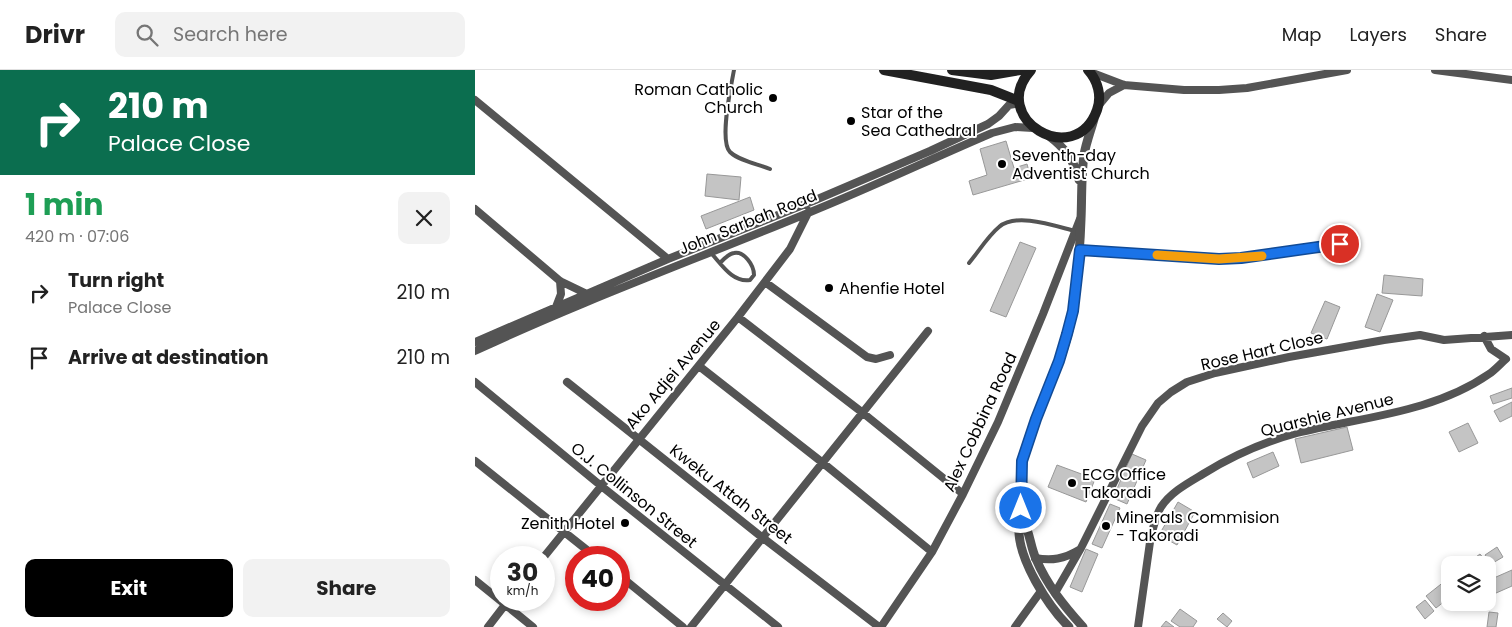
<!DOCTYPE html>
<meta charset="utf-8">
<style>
:root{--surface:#fff;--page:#f2f2f2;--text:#222;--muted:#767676;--line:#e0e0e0;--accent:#000}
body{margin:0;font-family:Poppins,sans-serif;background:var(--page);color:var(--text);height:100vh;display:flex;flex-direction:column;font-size:19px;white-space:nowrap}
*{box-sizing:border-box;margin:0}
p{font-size:16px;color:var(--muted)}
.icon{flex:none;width:28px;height:28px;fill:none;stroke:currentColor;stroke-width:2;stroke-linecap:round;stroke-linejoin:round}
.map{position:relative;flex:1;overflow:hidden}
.sheet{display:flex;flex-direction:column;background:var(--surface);width:475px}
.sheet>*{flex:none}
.top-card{background:#0b6e4f;color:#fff;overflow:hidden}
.buttons{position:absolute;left:966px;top:486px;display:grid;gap:10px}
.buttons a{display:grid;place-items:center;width:55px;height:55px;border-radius:10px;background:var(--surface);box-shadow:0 2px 8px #0003;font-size:25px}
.speed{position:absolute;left:15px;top:476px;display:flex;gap:10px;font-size:25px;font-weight:700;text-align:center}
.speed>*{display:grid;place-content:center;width:65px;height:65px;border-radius:50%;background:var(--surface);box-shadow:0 2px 8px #0003;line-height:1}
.speed small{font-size:12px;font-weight:400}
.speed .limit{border:8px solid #d22;background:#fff;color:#111}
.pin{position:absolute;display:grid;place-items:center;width:42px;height:42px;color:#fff;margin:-21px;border:2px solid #fff;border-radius:50%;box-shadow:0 1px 5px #0007}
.me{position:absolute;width:55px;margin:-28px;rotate:0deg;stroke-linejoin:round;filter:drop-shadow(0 0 4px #0008)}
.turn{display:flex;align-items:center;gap:18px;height:105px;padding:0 25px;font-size:22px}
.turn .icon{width:65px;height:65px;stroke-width:2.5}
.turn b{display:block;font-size:35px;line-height:42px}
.round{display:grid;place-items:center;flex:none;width:52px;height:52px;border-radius:10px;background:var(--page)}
.summary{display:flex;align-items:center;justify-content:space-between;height:85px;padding:0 25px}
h1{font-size:30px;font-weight:700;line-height:38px;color:#1e9e55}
.primary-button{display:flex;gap:10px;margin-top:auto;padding:10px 25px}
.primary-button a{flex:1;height:58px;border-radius:10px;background:var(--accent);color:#fff;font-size:20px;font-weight:700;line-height:58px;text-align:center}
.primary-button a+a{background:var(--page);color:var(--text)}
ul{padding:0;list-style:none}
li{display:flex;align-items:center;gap:15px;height:65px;padding:0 25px}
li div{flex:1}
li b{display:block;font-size:19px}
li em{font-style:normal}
header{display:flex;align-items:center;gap:30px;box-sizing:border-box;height:70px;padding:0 25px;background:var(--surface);border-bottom:1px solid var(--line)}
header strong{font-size:24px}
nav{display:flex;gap:28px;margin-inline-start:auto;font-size:18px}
.search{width:350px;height:45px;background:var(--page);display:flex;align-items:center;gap:12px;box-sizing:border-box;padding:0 18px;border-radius:10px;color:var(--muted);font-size:19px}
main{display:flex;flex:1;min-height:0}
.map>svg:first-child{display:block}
.building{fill:#c4c4c4;stroke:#989898}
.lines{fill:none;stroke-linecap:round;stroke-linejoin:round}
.service{stroke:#545454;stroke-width:4}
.minor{stroke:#545454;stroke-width:8}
.tertiary{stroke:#545454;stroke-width:9}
.secondary{stroke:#212121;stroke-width:10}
.route-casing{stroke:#114b97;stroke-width:12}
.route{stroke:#1a73e8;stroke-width:9}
.slow{stroke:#f59e0b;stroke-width:9}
.poi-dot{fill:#000;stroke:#fff;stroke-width:2}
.labels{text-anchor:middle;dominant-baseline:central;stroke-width:4;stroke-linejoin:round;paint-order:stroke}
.poi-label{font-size:16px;fill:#000;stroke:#fff;text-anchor:start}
.street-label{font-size:16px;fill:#000;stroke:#fff}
</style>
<header>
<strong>Drivr</strong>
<div class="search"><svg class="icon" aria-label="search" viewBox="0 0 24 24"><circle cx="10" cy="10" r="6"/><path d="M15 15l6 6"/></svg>Search here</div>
<nav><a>Map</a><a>Layers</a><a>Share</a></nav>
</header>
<main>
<section class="sheet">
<div class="top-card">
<div class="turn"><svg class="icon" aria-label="right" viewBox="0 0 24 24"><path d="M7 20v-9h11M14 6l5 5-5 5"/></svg><div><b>210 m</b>Palace Close</div></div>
</div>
<div class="summary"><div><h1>1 min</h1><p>420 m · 07:06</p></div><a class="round"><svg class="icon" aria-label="close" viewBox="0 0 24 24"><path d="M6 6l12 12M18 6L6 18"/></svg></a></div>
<ul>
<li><svg class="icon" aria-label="right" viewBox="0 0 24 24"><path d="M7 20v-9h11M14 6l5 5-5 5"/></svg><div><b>Turn right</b><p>Palace Close</p></div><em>210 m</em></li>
<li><svg class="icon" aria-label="arrive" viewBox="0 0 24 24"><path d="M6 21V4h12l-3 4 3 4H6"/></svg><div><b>Arrive at destination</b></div><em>210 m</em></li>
</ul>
<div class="primary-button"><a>Exit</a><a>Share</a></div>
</section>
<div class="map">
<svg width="1037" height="557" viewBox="0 0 1037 557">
<rect width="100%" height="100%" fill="#fff"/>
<!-- building -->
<path class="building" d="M531 71 539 98 552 94 556 108 498 125 494 111 512 105 505 79Z
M232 104 266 107 264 130 230 126Z
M275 127 279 140 231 159 226 146Z
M545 172 561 178 531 247 515 241Z
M909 205 948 209 947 226 907 223Z
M902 224 918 230 905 262 890 257Z
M850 231 865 237 852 269 836 263Z
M1037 318V328L1018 334 1015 326Z
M1037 332V346L1025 352 1019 341Z
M993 353 1003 373 984 382 974 362Z
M872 357 878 380 826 393 820 369Z
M798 382 804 396 778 408 772 393Z
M657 384 671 390 652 434 638 428Z
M582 395 620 409 611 432 573 417Z
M703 432 720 442 702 475 684 465Z
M635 434 645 438 627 478 617 474Z
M1022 477 1028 487 1016 494 1010 485Z
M611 479 623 484 607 522 595 517Z
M1005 484 1014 495 1012 497V495H990Z
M1037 500V516L1012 527V511Z
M975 507V527L961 538 951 526Z
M950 530 959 541 950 549 941 537Z
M705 539 722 551 718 557H705L696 551Z
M1014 542 1023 543 1021 557H1012Z
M748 543 757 551 752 557 742 549Z
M691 551 699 557H686Z"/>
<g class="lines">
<!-- service -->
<path class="service" d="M259 0C256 16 244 71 255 82 264 91 283 94 295 99
M236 183C247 195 258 213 275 210L279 205C279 195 269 181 259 183 253 184 249 189 245 193
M494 193C504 181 513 166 524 157 541 142 580 156 600 161"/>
<!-- minor -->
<path class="minor" d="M960 0 1037 10
M615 2 649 15 709 20H744L772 18 872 0
M0 30 193 189
M624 35 634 23 649 15
M0 139 85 211 112 224
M605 180 743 189H767L865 174
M290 212 392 287 401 289 415 285
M81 237 86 224 85 211
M263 247 388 343 488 424
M0 272 193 189 338 131 455 81 513 54 524 46 534 35 545 33
M0 281C109 230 222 189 333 143 395 118 456 89 517 63L540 57 558 58
M224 296 348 393 457 482
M0 312 125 415 303 557
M92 312 288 468 404 557
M0 391 122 488
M68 488 263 247 315 179 334 141
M560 488C577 491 589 489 604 480
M144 505 208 557
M0 510 58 557
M580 523 606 478 667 356 683 333 696 322 712 312 740 303 814 287 909 270 945 265 969 270 1037 265
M13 557 33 531
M216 557 453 261
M406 557 457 482 488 424 523 352 568 244 605 149
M540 557 566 521
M663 557 676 465C679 456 681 445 686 437 696 422 713 413 728 404 757 386 789 372 822 363 886 347 958 343 1014 304 1020 300 1025 294 1031 289L1016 279 1009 266"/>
<!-- tertiary -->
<path class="tertiary" d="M574 66C590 78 599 90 604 110
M547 448C555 461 555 476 561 489 572 515 589 536 608 557
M594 557C573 536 542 488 544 457 545 453 547 450 547 446 547 428 543 408 548 390 560 338 591 292 598 240 602 210 605 179 606 149 607 128 606 106 609 85 611 73 616 60 619 49"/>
<!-- secondary -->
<path class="secondary" d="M409 0 516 20 544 31
M477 0 516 5 545 0
M556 0C512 48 600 101 622 40 627 26 623 11 613 0"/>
</g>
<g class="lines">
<defs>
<path id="route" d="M546 438 547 391 561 349 584 291 592 264 598 241 605 180 744 189 766 188 865 174"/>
</defs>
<!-- route casing -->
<use href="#route" class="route-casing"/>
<!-- route -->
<use href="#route" class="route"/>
<!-- slow -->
<path class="slow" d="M682 185 744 189 787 186"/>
</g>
<!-- markers -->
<g class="poi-dot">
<circle cx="298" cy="28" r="5"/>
<circle cx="376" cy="51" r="5"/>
<circle cx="527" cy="94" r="5"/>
<circle cx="354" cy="218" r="5"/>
<circle cx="597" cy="413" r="5"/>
<circle cx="150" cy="453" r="5"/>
<circle cx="631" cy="456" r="5"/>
</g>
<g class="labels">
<!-- poi labels -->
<g class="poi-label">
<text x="288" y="19" text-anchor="end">Roman Catholic<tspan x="288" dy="18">Church</tspan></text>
<text x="386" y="42">Star of the<tspan x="386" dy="18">Sea Cathedral</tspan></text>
<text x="537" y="85">Seventh-day<tspan x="537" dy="18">Adventist Church</tspan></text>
<text x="364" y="218">Ahenfie Hotel</text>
<text x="607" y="404">ECG Office<tspan x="607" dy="18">Takoradi</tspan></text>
<text x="641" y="447">Minerals Commision<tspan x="641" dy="18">- Takoradi</tspan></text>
<text x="140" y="453" text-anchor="end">Zenith Hotel</text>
</g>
<!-- street labels -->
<g class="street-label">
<text transform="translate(273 152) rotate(-22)">John Sarbah Road</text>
<text transform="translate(787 281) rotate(-13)">Rose Hart Close</text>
<text transform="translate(198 304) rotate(-50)">Ako Adjei Avenue</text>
<text transform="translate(852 345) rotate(-14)">Quarshie Avenue</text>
<text transform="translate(505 352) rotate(-65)">Alex Cobbina Road</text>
<text transform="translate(256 424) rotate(38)">Kweku Attah Street</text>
<text transform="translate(159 425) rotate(39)">O.J. Collinson Street</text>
</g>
</g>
</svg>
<div class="buttons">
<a><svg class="icon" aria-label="layers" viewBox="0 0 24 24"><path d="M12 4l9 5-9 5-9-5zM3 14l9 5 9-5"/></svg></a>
</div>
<div class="speed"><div>30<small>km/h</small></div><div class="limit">40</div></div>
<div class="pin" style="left:865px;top:174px;background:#d93025"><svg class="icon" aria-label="arrive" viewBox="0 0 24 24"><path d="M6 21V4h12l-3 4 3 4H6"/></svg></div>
<svg class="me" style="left:546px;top:438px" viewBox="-20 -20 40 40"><circle r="17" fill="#1a73e8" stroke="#fff" stroke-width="3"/><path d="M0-11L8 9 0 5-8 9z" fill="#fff"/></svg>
</div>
</main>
